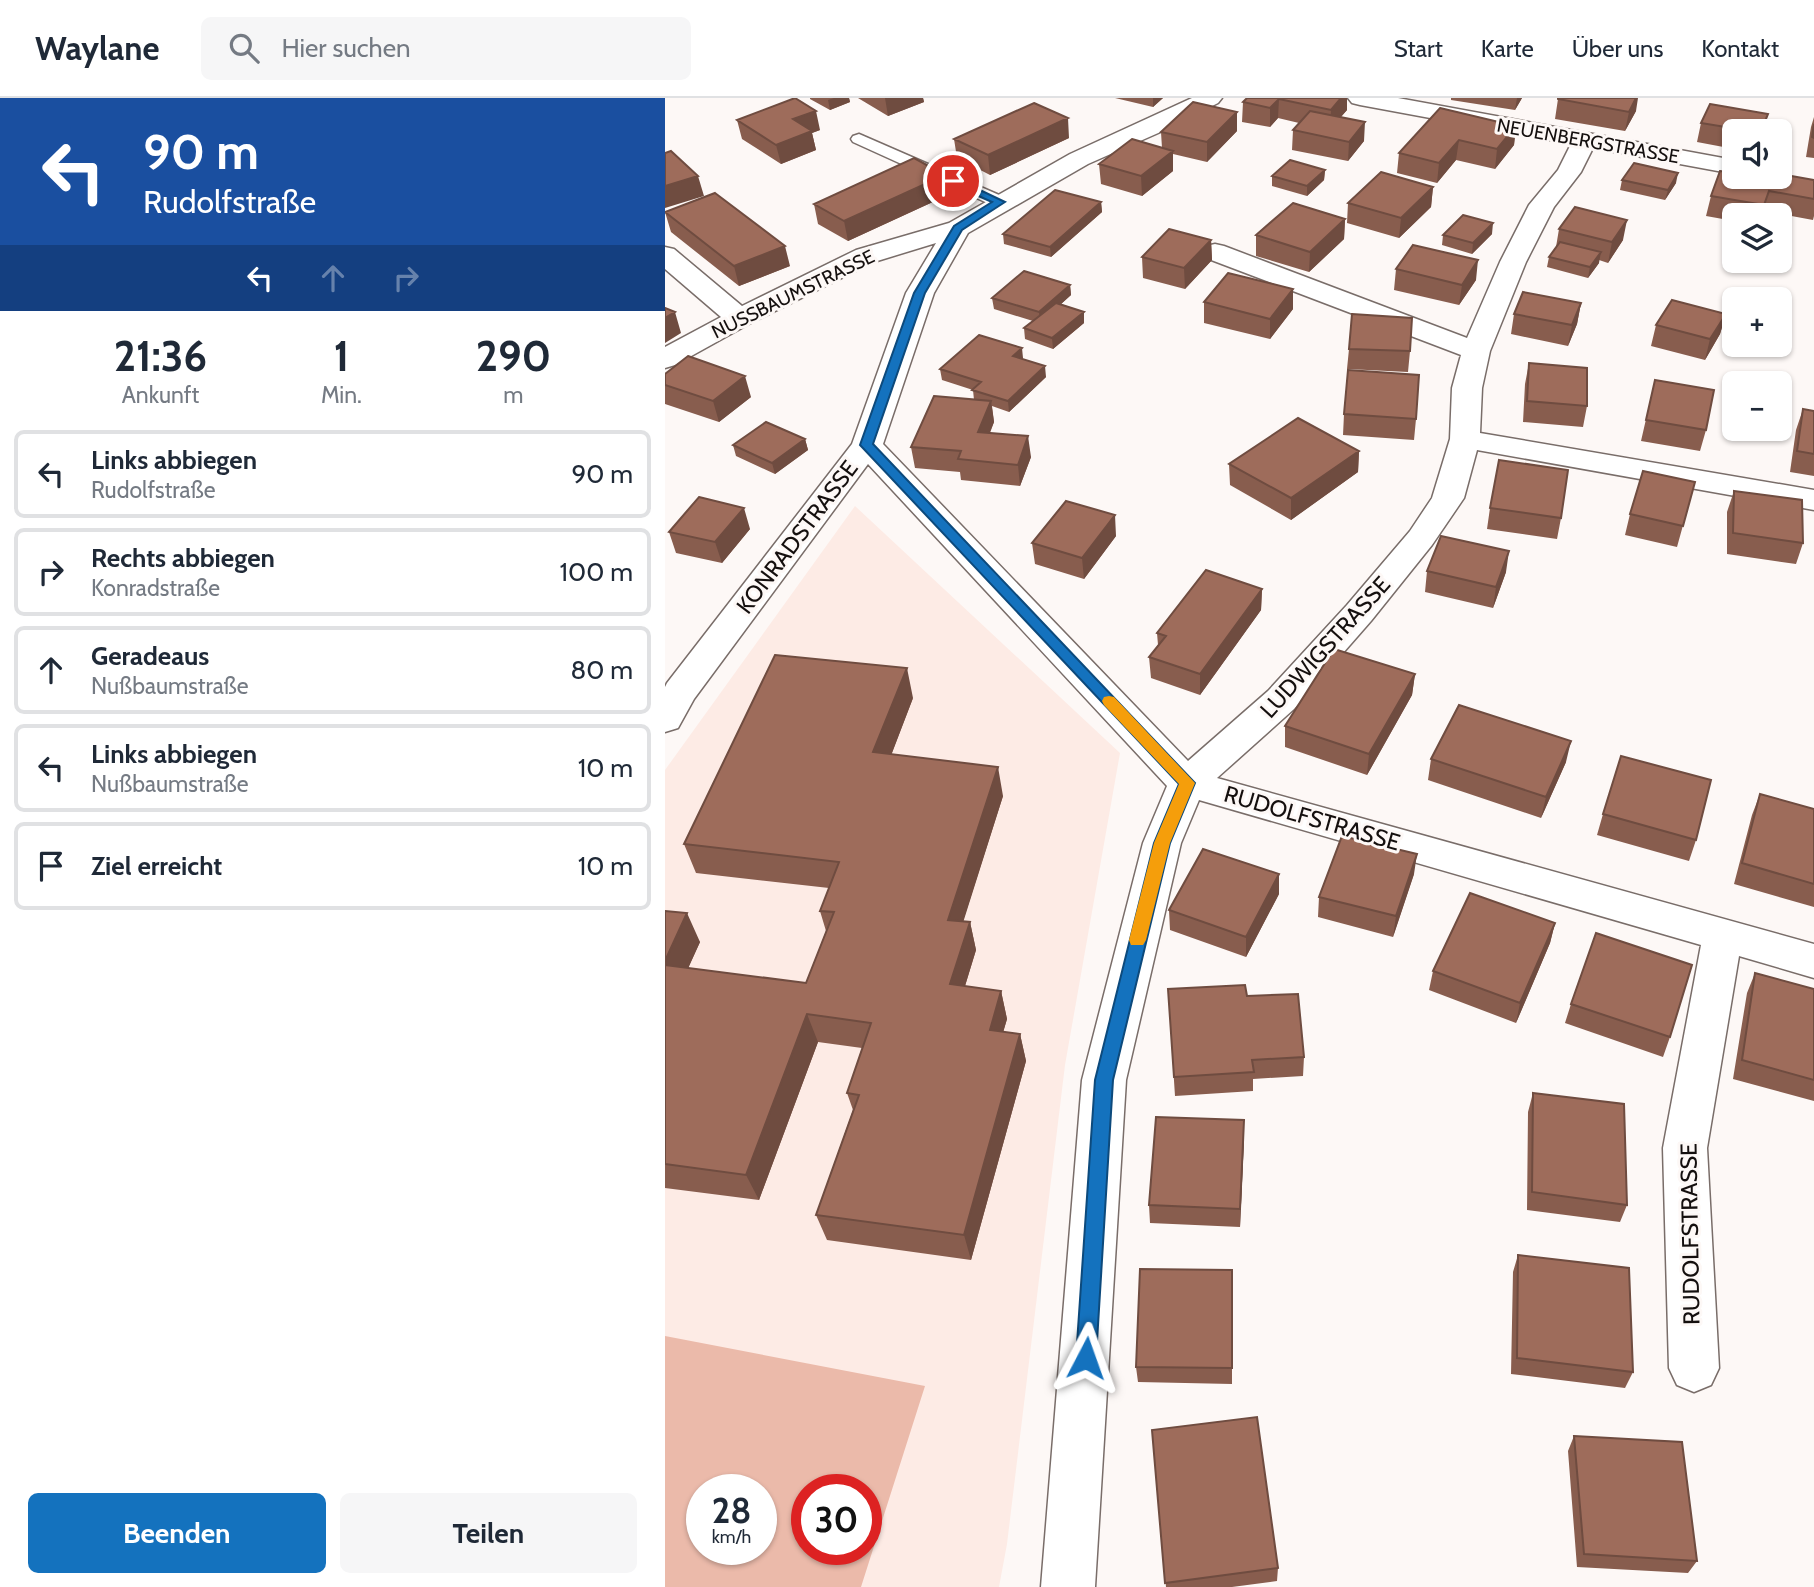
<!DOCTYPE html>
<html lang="de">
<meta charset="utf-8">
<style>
:root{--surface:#fff;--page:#f6f6f7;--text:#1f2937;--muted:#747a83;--line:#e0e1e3;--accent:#1472be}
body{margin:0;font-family:Cabin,sans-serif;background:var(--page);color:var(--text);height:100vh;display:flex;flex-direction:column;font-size:26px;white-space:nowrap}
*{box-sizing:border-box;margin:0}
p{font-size:23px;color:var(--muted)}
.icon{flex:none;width:38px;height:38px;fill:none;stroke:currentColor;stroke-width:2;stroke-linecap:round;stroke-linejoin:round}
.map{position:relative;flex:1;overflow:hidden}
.details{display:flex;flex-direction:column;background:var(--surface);width:665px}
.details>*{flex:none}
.hud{background:#1a4fa0;color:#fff;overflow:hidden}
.fabs{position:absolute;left:1057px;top:21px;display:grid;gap:14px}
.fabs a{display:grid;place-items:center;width:70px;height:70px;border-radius:10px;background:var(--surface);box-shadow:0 2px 5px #0004;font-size:35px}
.speed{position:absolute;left:21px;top:1376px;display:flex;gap:14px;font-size:35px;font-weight:700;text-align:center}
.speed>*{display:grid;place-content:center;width:91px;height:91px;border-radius:50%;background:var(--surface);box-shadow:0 2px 5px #0004;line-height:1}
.speed small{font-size:18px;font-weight:400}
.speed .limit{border:10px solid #d22;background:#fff;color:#111}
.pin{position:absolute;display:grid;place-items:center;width:60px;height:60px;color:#fff;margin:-30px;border:4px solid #fff;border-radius:50%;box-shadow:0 2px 7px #0007}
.me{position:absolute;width:77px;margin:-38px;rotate:4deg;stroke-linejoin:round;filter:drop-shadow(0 0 5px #0008)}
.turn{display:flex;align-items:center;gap:24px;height:147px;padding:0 28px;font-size:32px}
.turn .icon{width:91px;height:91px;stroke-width:2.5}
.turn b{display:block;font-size:49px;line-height:60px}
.lanes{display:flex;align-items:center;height:66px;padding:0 28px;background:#0003;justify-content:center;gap:35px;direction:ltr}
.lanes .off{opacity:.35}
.eta{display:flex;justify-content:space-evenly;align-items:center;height:119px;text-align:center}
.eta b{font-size:42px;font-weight:700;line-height:49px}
.button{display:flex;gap:14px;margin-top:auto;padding:14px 28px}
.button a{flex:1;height:80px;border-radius:10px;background:var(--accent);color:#fff;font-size:28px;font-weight:700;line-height:80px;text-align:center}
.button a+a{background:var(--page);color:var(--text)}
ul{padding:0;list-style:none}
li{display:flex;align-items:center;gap:21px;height:88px;margin:0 14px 10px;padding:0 14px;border:4px solid var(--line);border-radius:10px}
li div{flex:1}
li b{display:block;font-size:26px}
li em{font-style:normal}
header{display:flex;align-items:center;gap:42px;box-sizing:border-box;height:98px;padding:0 35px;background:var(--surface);border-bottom:2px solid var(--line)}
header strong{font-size:33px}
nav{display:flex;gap:38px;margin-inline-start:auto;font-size:24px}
.search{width:490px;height:63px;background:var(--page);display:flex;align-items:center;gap:18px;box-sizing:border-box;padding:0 24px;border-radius:10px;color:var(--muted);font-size:26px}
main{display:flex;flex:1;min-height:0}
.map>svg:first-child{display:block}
.built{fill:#fdebe5;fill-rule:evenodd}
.green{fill:#ebbaaa;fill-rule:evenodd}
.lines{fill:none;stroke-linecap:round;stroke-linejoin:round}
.lane-casing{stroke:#796d69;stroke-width:3}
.street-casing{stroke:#796d69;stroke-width:3}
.lane{fill:#fff;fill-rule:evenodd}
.street{fill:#fff;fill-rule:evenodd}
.wall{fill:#885d4e}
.shaded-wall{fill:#6f4c40}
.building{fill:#9e6c5b;stroke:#6f4c40;stroke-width:2}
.route{fill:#1472be;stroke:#0d4a7c;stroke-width:2}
.slow{fill:#f59e0b}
.labels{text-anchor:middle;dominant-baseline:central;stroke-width:6;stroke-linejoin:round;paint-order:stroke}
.far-street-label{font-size:19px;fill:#140f0e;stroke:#fdf8f6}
.street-label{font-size:23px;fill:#140f0e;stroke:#fdf8f6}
</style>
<header>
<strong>Waylane</strong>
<div class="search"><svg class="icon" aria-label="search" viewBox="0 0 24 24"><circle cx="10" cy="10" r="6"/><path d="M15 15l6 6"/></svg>Hier suchen</div>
<nav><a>Start</a><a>Karte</a><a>Über uns</a><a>Kontakt</a></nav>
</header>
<main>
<section class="details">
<div class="hud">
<div class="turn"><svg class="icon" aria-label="left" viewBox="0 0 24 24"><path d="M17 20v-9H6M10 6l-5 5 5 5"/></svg><div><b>90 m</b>Rudolfstraße</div></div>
<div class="lanes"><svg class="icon" aria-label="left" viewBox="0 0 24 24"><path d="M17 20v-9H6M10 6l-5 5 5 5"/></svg><svg class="icon off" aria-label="ahead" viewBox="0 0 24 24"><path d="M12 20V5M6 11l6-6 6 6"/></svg><svg class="icon off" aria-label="right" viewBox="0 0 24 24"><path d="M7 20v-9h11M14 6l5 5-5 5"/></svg></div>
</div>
<div class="eta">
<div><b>21:36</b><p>Ankunft</p></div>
<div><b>1</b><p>Min.</p></div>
<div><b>290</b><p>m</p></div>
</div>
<ul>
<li><svg class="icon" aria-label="left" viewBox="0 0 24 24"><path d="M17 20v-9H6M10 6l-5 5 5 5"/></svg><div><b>Links abbiegen</b><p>Rudolfstraße</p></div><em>90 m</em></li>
<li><svg class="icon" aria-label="right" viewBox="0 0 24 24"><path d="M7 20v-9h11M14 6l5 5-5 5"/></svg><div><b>Rechts abbiegen</b><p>Konradstraße</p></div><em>100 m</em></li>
<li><svg class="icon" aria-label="ahead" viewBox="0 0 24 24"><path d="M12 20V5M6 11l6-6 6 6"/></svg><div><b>Geradeaus</b><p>Nußbaumstraße</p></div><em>80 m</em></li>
<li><svg class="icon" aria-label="left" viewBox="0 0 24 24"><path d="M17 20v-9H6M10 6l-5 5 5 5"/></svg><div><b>Links abbiegen</b><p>Nußbaumstraße</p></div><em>10 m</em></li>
<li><svg class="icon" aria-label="arrive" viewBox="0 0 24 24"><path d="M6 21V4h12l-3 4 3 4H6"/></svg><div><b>Ziel erreicht</b></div><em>10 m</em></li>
</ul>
<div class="button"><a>Beenden</a><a>Teilen</a></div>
</section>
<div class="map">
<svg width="1149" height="1489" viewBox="0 0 1149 1489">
<rect width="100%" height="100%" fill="#fdf8f6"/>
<!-- built -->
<path class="built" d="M190 408 455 655 400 967 342 1446 334 1489H0V672ZM37 1391H96V1451H37ZM142 1391H201V1451H142Z"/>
<!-- green -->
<path class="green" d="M0 1238 260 1288 196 1489H0ZM37 1391H96V1451H37ZM142 1391H201V1451H142Z"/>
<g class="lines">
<defs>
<path id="lane" d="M194 36 341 100 344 104 341 108H329L188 44 186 41 188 38Z"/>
<path id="street" d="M527 0H557L553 5 500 32 423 66 303 135 269 195 218 346 523 663 603 593 682 507 745 433 767 400 785 341 787 290 796 257 541 160 537 154 541 148 550 146 559 148 802 240 835 164 864 107 893 72 906 46 695 7 687 5 683 0H733L1069 62V76L928 50 916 74 889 109 861 164 825 253 817 290 815 335 1149 392V412L812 352 799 400 767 447 706 523 629 611 552 680 1149 846V880L1074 858 1042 1050 1054 1270 1046 1287 1029 1294 1012 1287 1004 1270 998 1050 1036 847 534 702 516 745 461 982 430 1489H376L417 982 478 745 502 688 203 366 29 601 13 630 0 634V589L2 585 187 346 241 195 271 145 209 164 84 226 10 267 0 270V249L56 219 0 171V149L9 151 77 208 191 152 284 125 405 56Z"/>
</defs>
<!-- lane casing -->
<use href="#lane" class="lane-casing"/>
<!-- street casing -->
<use href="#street" class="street-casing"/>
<!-- lane -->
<use href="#lane" class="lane"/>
<!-- street -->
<use href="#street" class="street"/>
</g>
<!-- wall -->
<path class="wall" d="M145 0H184L185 4 165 12 145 1Z
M193 0H258L259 4 223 18Z
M450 0H498L488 9Z
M582 0H682V12L676 19 699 43 683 63 627 52 628 32 634 25 613 20 605 29 577 24 578 4Z
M786 0H857L850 12 786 2Z
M893 1 971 13 960 33 890 21Z
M1103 16 1099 33H1069V51L1032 44 1036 25Z
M1149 19V60L1141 59 1146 29Z
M72 22 155 32 147 35 151 52 116 66 77 41Z
M851 28 849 47 830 71 791 62 772 85 732 75 734 55Z
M572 33 542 64 508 56V73L477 98 436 86 434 66 497 50 496 34Z
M404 40 325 77 292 60 289 41Z
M660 72 659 82 642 98 607 88V78Z
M280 77 283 97 183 143 153 126 149 106Z
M1095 80 1149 82V118L1148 122 1099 113 1097 117H1069V123L1041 118 1046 98Z
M957 82 1011 85 1000 102 955 92Z
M768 89 766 109 734 140 682 125 683 105Z
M436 104 437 114 386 159 339 146 338 136Z
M0 114 125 168 74 188 6 134Z
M680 121 679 141 644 174 591 158V137Z
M894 131 958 142 943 165 934 162V165L923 180 882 169 884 159 891 149Z
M827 136 807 156 777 147 778 137Z
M546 142 547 162 520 191 478 180 477 159Z
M731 171 811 182 794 207 729 192Z
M405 187 406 197 396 206 419 214V225L388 251 360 241 359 230 368 223 329 211 327 200Z
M539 204 628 211 605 241 539 225Z
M916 205 912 226 903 248 846 236 849 216Z
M1061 216 1055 236 1040 262 986 248 991 227Z
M684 251 745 253 743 274 682 271Z
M358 260 357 261 381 279 344 314 327 308 329 324 325 335 366 359 355 388 296 382 295 374 250 370 246 349 309 302 308 292 277 282 275 271Z
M864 265 922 308 918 329 858 324 860 286Z
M0 276 86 299 54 324 0 306Z
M990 282 1041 332 1035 353 976 343Z
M1138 311 1149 313V378L1125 374 1131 332Z
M679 316 751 321 749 342 678 337Z
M140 341 143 352 110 376 71 358 68 347Z
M694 353 693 374 626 422 565 387 564 366Z
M1030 384 1012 449 960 437 965 416Z
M1069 393 1138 445 1131 466 1062 456V414Z
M825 410 896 420 892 441 822 431Z
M85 431 57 465 11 455 4 434Z
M451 438 419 481 370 466 367 445Z
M762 473 841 474 828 510 760 494Z
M597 491 596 512 535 597 486 580 484 559 493 547 492 535Z
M750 576 747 597 702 677 620 649V628Z
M248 600 226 657 338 698 298 823 305 824 311 852 300 888 336 893 342 921 338 934 355 936 361 963 306 1162 162 1142 151 1117 188 1012 182 995 197 950 153 944 94 1102 0 1090V813L35 844 23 870 141 885 161 833 155 813 164 790 31 775 19 746Z
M766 661 901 664 876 720 763 682Z
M1095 696 1149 711V809L1069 786 1087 717Z
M938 716 1031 742 1024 763 932 737Z
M749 776 728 839 653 819 654 799Z
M614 796 581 859 505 832 504 812Z
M890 825 885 845 851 925 764 892 768 873Z
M1090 875 1149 891V1003L1068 981 1082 895Z
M503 891 582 898 639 959 638 978 588 981V993L510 998Z
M906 906 1005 939 998 959 900 925Z
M868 995 962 1107 955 1124 862 1112 863 1014Z
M579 1041 575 1129 485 1125 484 1107Z
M853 1157 968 1274 960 1290 846 1276 848 1174Z
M567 1172V1286L473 1284 471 1269Z
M487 1332 613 1470 612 1483 567 1489H501Z
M909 1338 1032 1463 1023 1475 912 1469 903 1353Z"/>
<!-- shaded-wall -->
<path class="shaded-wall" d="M169 0H184L185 4 165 12 163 2Z
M220 0H258L259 4 223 18Z
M488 0H498L488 9Z
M676 0H682V12L665 31 666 12Z
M852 0H857L850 12Z
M971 0H973L971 13 960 33 964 14Z
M614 1 613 20 605 29V10Z
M151 13 155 32 147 35 151 52 116 66 111 47 128 21Z
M572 14V33L542 64V44Z
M403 20 404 40 325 77 323 57Z
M700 24 699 43 683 63 684 44Z
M851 28 849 47 830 71 832 51Z
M794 42 791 62 772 85 774 65Z
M508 53V73L477 98 476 78Z
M660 72 659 82 642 98V88Z
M1013 75 1011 85 1000 102 1003 92Z
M280 77 283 97 183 143 179 123Z
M33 78 39 98 0 110V88Z
M768 89 766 109 734 140 736 120Z
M436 104 437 114 386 159 385 149Z
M680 121 679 141 644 174 645 154Z
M962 122 958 142 943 165 947 144Z
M828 125 827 136 807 156 808 145Z
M546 142 547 162 520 191 519 170Z
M120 148 125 168 74 188 69 168Z
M936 154 934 165 923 180 925 169Z
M813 162 811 182 794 207 797 187Z
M405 187 406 197 375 225 374 214Z
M628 191V211L605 241V221Z
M916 205 912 226 903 248 907 227Z
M10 214 16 235 0 245V220Z
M419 214V225L388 251 387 240Z
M1061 216 1055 236 1040 262 1045 241Z
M357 250 358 260 349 269 348 258Z
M380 268 381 279 344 314 343 303Z
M80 278 86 299 54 324 48 303Z
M326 303 329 324 316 355 313 334Z
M363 338 366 359 355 388 353 367Z
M140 341 143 352 110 376 107 365Z
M694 353 693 374 626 422V400Z
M79 410 85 431 57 465 50 444Z
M450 417 451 438 419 481 417 460Z
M844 453 841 474 828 510 831 489Z
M597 491 596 512 535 597V576Z
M242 570 248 600 216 684 208 654Z
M750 576 747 597 702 677 704 656Z
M906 643 901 664 876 720 881 699Z
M333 669 338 698 290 850 283 822Z
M752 756 749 776 728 839 731 818Z
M614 776V796L581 859V839Z
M22 815 35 844 12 895 0 870V863Z
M305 824 311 852 292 914 285 886Z
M890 825 885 845 851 925 855 905Z
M336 893 342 921 331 959 325 932Z
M142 916 153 944 94 1102 81 1077Z
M355 936 361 963 306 1162 299 1137Z
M579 1022V1041L575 1129V1111Z"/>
<!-- building -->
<path class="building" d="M130 0 151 13 128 21 147 33 111 47 72 22Z
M582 0H676L666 12 614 1 605 10 578 4Z
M893 0H971L964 14 893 1Z
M528 4 572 14 542 44 496 34Z
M369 5 403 20 323 57 289 41Z
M1045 6 1103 16 1096 33H1085L1036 25Z
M775 10 851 28 832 51 794 42 774 65 734 55Z
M645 13 700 24 684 44 628 32Z
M1149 26V40L1147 39Z
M467 41 508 53 476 78 434 66Z
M6 53 33 78 0 88V55Z
M249 60 280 77 179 123 149 106Z
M625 62 660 72 642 88 607 78Z
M969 65 1013 75 1003 92 957 82Z
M1055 73 1069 75V79L1095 80V79H1115V76L1149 82V101L1104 93 1099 107 1046 98Z
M716 74 768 89 736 120 683 105Z
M390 92 436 104 385 149 338 136Z
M50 95 120 148 69 168 0 114Z
M628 105 680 121 645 154 591 137Z
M910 109 962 122 947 144 894 131Z
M798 117 828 125 808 145 778 137Z
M504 131 546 142 519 170 477 159Z
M895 144 936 154 925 169 884 159Z
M748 147 813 162 797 187 731 171Z
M359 173 405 187 374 214 327 200Z
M563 175 628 191 605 221 539 204Z
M858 194 916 205 907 227 849 216Z
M1007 202 1061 216 1045 241 991 227Z
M391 205 419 214 387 240 359 230Z
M0 210 10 214 0 220Z
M687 216 747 220 745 253 684 251Z
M314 237 357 250 348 258 380 268 343 303 307 292 316 284 275 271Z
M23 258 80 278 48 303 0 287V276Z
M864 265 922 270V308L862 303Z
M683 272 754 277 751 321 679 316Z
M990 282 1049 292 1041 332 981 322Z
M269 298 326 303 313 334 363 338 353 367 293 361 296 353 246 349Z
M1138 311 1149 313V356L1132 353Z
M633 320 694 353 626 400 564 366Z
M101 324 140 341 107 365 68 347Z
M834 362 903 372 896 420 825 410Z
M978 373 1030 384 1018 428 965 416Z
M1069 393 1137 402 1138 445 1068 435Z
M34 399 79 410 50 444 4 434Z
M401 403 450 417 417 460 367 445Z
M776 438 844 453 831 489 762 473Z
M541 472 597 491 535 576 484 559 501 538 492 535Z
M669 551 750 576 704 656 620 628Z
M110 557 242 570 208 654 333 669 283 822 305 824 285 886 336 893 325 932 355 936 299 1137 151 1117 194 997 182 995 206 925 142 916 81 1077 0 1066V867L141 885 169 814 155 813 174 764 19 746Z
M794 607 906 643 881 699 766 661Z
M956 658 1046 682 1031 742 938 716Z
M1095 696 1149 711V786L1077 765Z
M677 738 752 756 731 818 654 799Z
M538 751 614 776 581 839 504 812Z
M805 795 890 825 855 905 768 873Z
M0 813 22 815 0 863Z
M931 835 1027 867 1005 939 906 906Z
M1090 875 1149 891V982L1077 962Z
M580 887 582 898 633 896 639 959 587 962 589 974 509 979 503 891Z
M868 995 959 1006 962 1107 867 1094Z
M491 1019 579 1022 575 1111 484 1107Z
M853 1157 964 1170 968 1274 852 1260Z
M475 1171 567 1172V1270L471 1269Z
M592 1319 613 1470 500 1485 487 1332Z
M909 1338 1017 1344 1032 1463 919 1456Z"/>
<!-- route -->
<path class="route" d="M284 81H292L340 104 297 132 260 195 208 346 530 685 505 745 448 982 431 1260 428 1267 421 1270 414 1267 411 1260 430 982 489 745 514 686 195 347 249 195 289 128 327 104 284 85Z"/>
<!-- slow -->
<path class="slow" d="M444 598 449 599 530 685 505 745 481 842 478 847H466L464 842 489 745 514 686 439 607 437 603 439 599Z"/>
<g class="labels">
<!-- far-street labels -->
<g class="far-street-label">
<text transform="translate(923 43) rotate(10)">NEUENBERGSTRASSE</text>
<text transform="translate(128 196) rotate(-26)">NUSSBAUMSTRASSE</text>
</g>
<!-- street labels -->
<g class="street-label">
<text transform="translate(132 439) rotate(-53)">KONRADSTRASSE</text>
<text transform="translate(660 549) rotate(-48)">LUDWIGSTRASSE</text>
<text transform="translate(647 720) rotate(16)">RUDOLFSTRASSE</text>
<text transform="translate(1025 1136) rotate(-91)">RUDOLFSTRASSE</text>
</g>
</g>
</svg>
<div class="fabs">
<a><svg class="icon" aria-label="sound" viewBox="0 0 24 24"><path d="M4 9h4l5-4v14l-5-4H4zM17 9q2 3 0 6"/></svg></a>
<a><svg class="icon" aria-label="layers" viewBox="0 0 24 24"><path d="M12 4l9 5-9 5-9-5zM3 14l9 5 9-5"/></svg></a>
<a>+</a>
<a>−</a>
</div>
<div class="speed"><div>28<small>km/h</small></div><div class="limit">30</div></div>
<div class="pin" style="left:288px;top:83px;background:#d93025"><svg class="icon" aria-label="arrive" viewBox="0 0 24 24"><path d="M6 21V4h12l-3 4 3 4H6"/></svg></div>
<svg class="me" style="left:421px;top:1260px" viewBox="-20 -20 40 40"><path d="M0-17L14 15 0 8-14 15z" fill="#1472be" stroke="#fff" stroke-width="4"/></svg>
</div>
</main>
